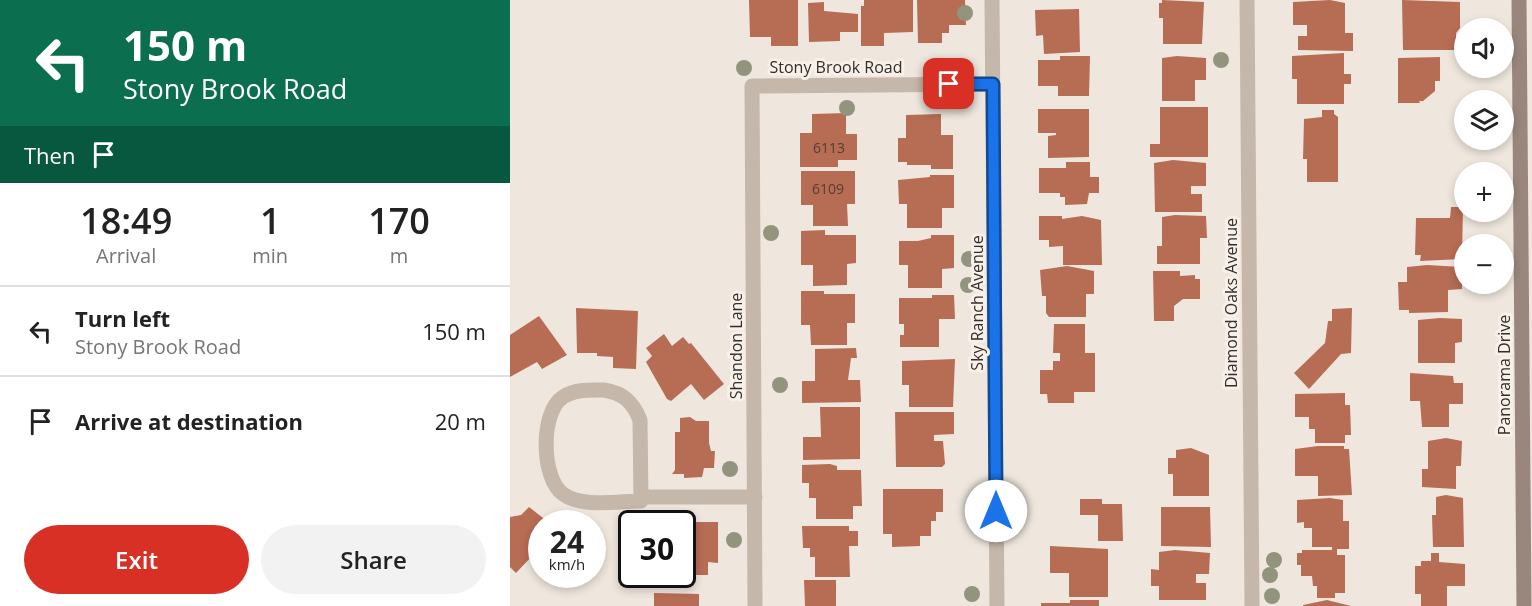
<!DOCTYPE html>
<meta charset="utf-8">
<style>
:root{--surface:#fff;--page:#f2f2f2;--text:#222;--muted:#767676;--line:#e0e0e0;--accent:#d93025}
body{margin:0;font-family:"Open Sans",sans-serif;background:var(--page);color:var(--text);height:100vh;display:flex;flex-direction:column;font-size:22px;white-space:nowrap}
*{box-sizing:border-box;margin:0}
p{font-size:20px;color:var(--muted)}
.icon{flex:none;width:33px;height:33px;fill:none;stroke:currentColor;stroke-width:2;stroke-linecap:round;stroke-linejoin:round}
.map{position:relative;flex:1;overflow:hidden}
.drawer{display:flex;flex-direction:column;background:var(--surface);width:510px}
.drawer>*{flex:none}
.hud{background:#0b6e4f;color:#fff;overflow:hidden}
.controls{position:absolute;left:944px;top:18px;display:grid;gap:12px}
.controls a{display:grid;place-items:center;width:60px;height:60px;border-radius:50%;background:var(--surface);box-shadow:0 3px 9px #0003;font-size:30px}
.speed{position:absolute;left:18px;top:510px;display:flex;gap:12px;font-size:30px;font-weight:700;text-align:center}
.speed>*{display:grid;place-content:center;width:78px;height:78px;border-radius:50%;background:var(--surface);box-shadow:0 3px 9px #0003;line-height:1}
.speed small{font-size:15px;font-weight:400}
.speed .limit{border:3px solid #111;border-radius:9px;background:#fff;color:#111}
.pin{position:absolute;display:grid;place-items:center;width:51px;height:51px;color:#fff;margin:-26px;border-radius:12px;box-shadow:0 3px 9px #0006}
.me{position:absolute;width:66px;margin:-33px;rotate:0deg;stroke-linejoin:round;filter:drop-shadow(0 0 4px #0008)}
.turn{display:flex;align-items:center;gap:21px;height:126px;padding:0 24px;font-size:27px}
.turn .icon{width:78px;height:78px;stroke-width:2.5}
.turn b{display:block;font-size:42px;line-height:51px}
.then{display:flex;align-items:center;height:57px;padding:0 24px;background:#0003;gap:12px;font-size:22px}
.eta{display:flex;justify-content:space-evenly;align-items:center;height:102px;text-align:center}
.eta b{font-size:36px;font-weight:600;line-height:42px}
.primary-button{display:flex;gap:12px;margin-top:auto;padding:12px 24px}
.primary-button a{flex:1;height:69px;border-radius:36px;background:var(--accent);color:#fff;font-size:24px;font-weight:600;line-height:69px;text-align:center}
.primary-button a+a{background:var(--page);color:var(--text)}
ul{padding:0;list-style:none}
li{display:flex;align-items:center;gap:18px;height:90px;padding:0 24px;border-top:2px solid var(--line)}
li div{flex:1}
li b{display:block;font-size:22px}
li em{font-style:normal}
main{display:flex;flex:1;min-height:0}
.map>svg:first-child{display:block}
.building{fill:#b76c54}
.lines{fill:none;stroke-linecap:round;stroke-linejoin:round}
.street{stroke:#c6b7ab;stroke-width:15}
.secondary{stroke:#99877d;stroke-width:15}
.tree{fill:#92947e}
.route-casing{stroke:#114b97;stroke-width:15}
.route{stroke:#1a73e8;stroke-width:10}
.labels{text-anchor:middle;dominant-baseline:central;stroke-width:6;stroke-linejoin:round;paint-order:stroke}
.number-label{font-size:14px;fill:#563d34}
.street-label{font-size:16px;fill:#352d2a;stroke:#f7f1ea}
</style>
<main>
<section class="drawer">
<div class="hud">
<div class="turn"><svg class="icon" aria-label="left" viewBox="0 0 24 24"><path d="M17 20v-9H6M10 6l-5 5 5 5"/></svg><div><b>150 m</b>Stony Brook Road</div></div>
<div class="then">Then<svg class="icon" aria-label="arrive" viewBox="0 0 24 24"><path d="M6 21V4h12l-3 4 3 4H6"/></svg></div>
</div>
<div class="eta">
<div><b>18:49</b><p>Arrival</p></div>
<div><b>1</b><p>min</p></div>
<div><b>170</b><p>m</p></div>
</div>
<ul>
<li><svg class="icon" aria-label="left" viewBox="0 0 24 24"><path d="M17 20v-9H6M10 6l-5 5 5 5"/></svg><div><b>Turn left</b><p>Stony Brook Road</p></div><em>150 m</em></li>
<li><svg class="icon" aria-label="arrive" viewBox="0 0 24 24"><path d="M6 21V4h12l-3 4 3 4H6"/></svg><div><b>Arrive at destination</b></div><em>20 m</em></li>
</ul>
<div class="primary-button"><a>Exit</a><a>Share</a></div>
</section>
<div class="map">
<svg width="1022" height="606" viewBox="0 0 1022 606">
<rect width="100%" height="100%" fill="#efe7de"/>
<!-- building -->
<path class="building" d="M239 0H288V46H261V37H240Z
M354 0H403V32L374 33V46H351V6H354Z
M407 0H455L456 25H439V33H432V43H408Z
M652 0 694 2 692 44H653V18H649V3H652Z
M820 0 835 3V33H843V51L788 50V36H797V25H783V2Z
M892 0 950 2V28L946 33V50H893Z
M314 2V11L348 14V32H330V41L299 42 298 3Z
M569 9 570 52 534 54 533 35 526 36 525 10Z
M834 53V74H841V84H834V104H787V79H782V56Z
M550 56H580L579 96H548V86H528V60H550Z
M667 56 696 58V80H685V101H652V58Z
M930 57V81H925V91L913 101H909L910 103H888V58Z
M650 107H698V157H640V144H650Z
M528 109H579V157L538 158V136L546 135V133H528Z
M812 110H824V114L828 117V182H797V159H793L794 119 812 117Z
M336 113V134H347V160H328V167H290V133H302V114Z
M431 114V135H443V169H421V165H397V162H388V138H396V115Z
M663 160 696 163V186H681V194H692V212H645L644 163Z
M556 162H580V177H589V193H579L577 204 555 205V197H550V193H529V168H556Z
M291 171H345V204H337L338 226H303V205H291Z
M420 175H444V208H432V228H397V204H389L388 180 420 177Z
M941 207H953L952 259 910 261 911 255H905L906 218H940Z
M665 215 696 216 697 238H690V264H647V246H652V217Z
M529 216H552V219L572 216 591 220 592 265H553V246L539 247V240H529Z
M315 230V235H346V263L337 264V285L303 286V265H291V231Z
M421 235H444V268L432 269V288H398V265H389V241H408L421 238Z
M917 265 952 267V289L938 290V312L899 313V310H889L888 282H897V267Z
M557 266 584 271V294H576V317H539L536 313V296H532L530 270Z
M643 271H670V276L685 275V279H690V299H673L664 306V321H644Z
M291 291H314V294H345V323H337V345H301L300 325H291Z
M422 295H444L445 319H429V347H390V335H394V324H389V298H422Z
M66 308 128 311 126 369 103 368V357L87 356V353H67Z
M842 308 841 353 831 354 799 389 784 373 815 343 818 321H822V309Z
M29 316 57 355 32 369 27 362 0 377V335Z
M930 318 952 319V342L945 343V363H908V320Z
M544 324H575V353H585V392H564V403H538L537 394H530V370H543V361H550V353H543Z
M154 334 162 346 173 337 179 344 181 343 214 384 194 400 181 384 161 401 157 399 136 362 142 356 136 348Z
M346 348 347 358H341L338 380H350L351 402 292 403V381H305V349Z
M445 359 443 407H399V385H392V361Z
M900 373 943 376 944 383H953V404H939V427H912L910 401H900Z
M835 393V405H840L841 435H835V443H805V429H799V417H785V394Z
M310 407H350V459L293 460V437H311Z
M385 412H444V434L424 435V441H433L435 464 432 467H386Z
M180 417 186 421H199V443L201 451H205L204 468H194L192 477 174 478V474H162L165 470V432H170V418Z
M936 438 952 441 951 466H946V489L912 487V469H918V441Z
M808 446H834V449H839L842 495 808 496V476H785V449Z
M681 448 699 455V496H663V474H658V458H666V450Z
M320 464 327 466V470H351L352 506H343V519H306V498H299V483H292V465Z
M373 489H433V512H426V521H421V536H410V546L382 547V534H373Z
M936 495 953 498 954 547H923L922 515H926V497Z
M820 498 833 500V521H839V549H827V555H835V593H825V598H807V586H803L802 576H791V565H787V553H792V550H822V547H802V528H794V522L787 523V500Z
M570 499H592V504H612L613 541H588V515H570Z
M19 507 37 521 32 524V557L26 559 23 555 6 573 0 567V517L11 515Z
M651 507H700L701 547 651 546Z
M184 522H208V563L198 562V575H172V539H185Z
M292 526H339V531H348V546H339L340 577H305V557H300V548H293Z
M540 546 598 549V597H559V573H540Z
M665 550 700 553 699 574H686V583H696V600H649V586H641V569L649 570V552Z
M921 553H929V562L955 564V586H937V606H911V594H905V566H911V561H921Z
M294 580H326V606H295Z
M144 593 189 594V606H144Z
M560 600H589V606H531V603H560Z
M817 600 841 606H793V605Z"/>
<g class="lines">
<!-- street -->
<path class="street" d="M482 0 487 606
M737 0 742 606
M94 390C113 393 123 402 130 420L131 501C109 501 72 508 53 494 31 478 30 412 53 397 65 389 81 390 94 390Z
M131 497H245
M245 606 242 86 483 84"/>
<!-- secondary -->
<path class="secondary" d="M1009 0 1014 606"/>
</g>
<!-- trees -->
<g class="tree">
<circle cx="455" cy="13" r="8"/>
<circle cx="711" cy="60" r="8"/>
<circle cx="234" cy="68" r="8"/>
<circle cx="337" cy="108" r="8"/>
<circle cx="261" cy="233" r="8"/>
<circle cx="459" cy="259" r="8"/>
<circle cx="458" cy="285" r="8"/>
<circle cx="270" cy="385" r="8"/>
<circle cx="220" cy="469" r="8"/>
<circle cx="224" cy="540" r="8"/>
<circle cx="764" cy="560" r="8"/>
<circle cx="760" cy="575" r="8"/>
<circle cx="462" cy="594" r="8"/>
<circle cx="762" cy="596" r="8"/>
</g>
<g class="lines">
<defs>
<path id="route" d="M439 84H483L486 511"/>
</defs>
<!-- route casing -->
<use href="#route" class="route-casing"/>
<!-- route -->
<use href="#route" class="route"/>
</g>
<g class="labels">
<!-- number labels -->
<g class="number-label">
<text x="319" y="147">6113</text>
<text x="318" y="188">6109</text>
</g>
<!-- street labels -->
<g class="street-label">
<text x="326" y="67">Stony Brook Road</text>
<text transform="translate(467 303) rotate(-90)">Sky Ranch Avenue</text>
<text transform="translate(721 303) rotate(-90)">Diamond Oaks Avenue</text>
<text transform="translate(226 346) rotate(-90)">Shandon Lane</text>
<text transform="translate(994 375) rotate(-90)">Panorama Drive</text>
</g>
</g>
</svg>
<div class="controls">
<a><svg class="icon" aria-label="sound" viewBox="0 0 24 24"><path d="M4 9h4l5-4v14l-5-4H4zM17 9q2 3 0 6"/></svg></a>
<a><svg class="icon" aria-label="layers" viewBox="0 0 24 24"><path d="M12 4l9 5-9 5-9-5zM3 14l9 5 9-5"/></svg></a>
<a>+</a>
<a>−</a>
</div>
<div class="speed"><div>24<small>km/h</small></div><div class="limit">30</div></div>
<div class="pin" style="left:439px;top:84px;background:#d93025"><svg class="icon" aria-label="arrive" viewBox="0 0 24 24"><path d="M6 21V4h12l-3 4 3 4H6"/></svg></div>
<svg class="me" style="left:486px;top:511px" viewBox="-20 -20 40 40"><circle r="19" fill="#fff"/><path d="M0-13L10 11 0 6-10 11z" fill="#1a73e8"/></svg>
</div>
</main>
